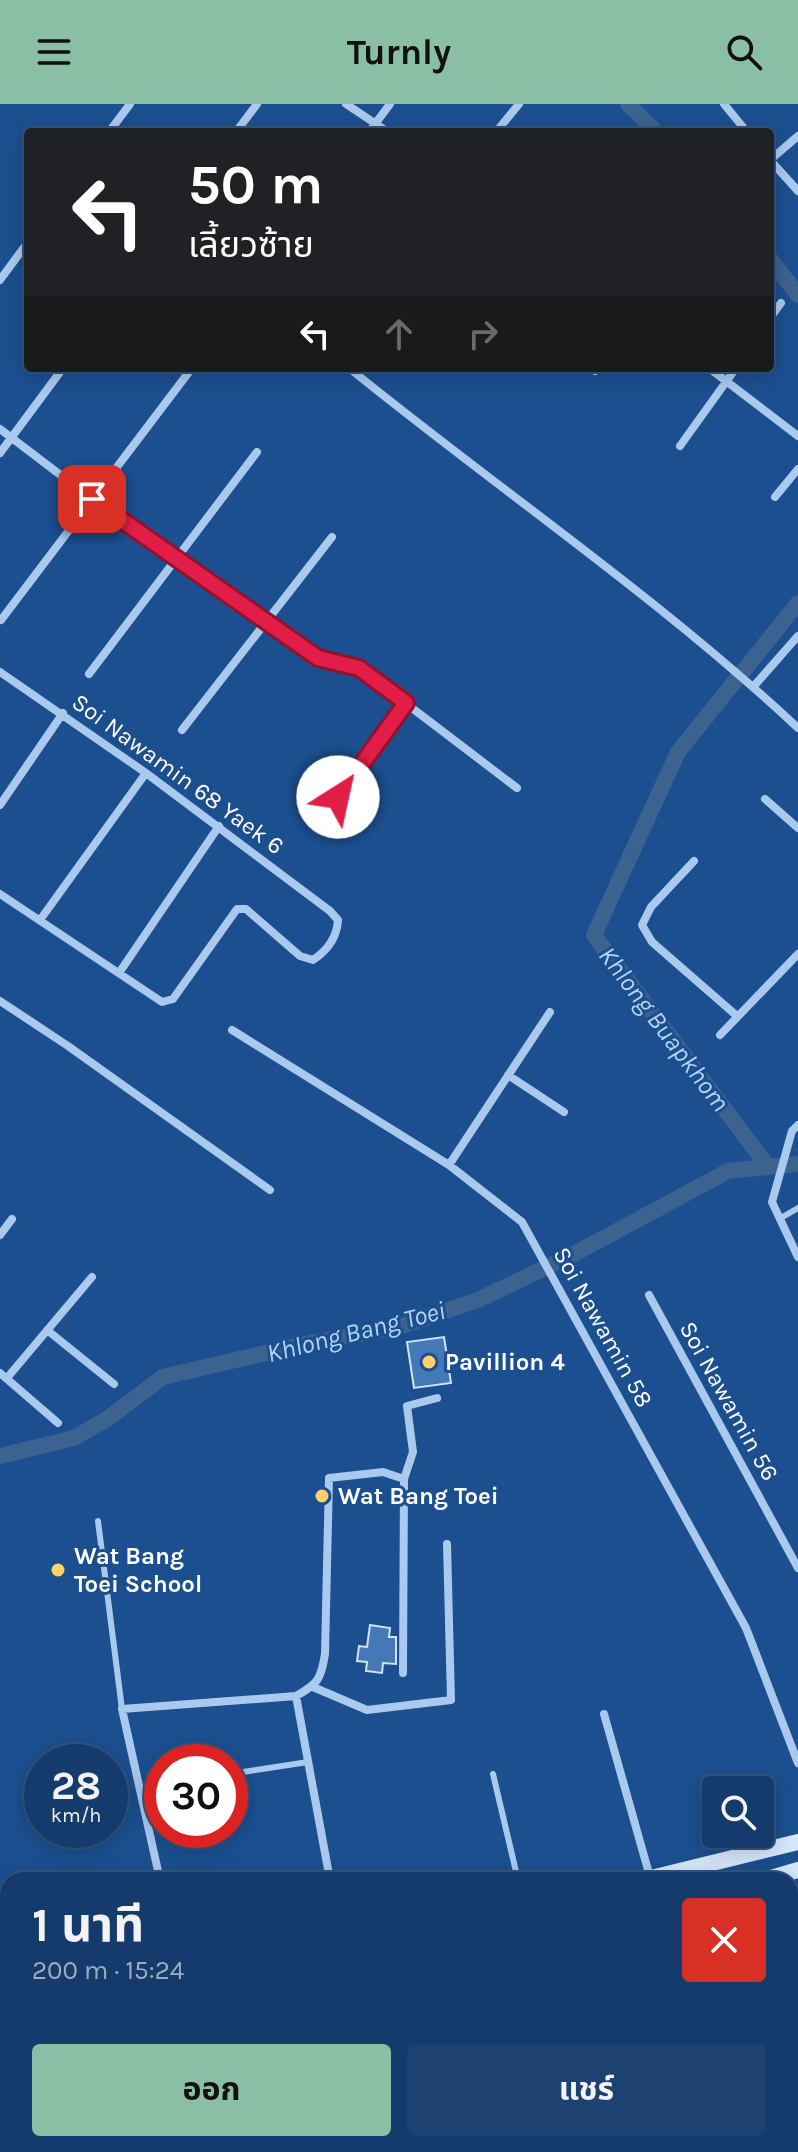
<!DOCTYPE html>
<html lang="th">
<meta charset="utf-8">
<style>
:root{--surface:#143b6b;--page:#1d4271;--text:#f1f3f6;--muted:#9dadc1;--line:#33557e;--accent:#8abfa5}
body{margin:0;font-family:Karla,"Noto Sans Thai",sans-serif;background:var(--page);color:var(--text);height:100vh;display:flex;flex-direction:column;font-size:30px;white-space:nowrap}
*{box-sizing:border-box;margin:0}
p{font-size:26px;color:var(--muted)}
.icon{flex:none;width:44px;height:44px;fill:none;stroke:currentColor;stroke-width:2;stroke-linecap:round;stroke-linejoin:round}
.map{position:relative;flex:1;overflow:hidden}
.drawer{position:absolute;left:0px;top:1768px;width:798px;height:280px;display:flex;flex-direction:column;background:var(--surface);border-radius:24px 24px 0 0;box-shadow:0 4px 20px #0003,0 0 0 2px var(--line)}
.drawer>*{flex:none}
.banner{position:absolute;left:24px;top:24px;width:750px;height:244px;border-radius:8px;box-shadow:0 4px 20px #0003,0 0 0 2px var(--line);background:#202124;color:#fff;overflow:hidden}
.tools{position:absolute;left:702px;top:1672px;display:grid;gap:16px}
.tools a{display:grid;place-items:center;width:72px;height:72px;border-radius:8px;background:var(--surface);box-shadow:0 4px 20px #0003,0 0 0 2px var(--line);font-size:40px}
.speed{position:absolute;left:24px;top:1640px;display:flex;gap:16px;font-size:40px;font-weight:700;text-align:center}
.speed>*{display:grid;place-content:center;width:104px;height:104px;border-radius:50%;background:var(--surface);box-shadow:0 4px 20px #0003,0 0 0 2px var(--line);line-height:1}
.speed small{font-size:20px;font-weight:400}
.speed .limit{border:12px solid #d22;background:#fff;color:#111}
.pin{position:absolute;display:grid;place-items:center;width:68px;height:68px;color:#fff;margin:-34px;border-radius:16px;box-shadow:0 4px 12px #0006}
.me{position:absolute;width:88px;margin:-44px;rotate:35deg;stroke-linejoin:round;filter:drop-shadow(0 0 6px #0008)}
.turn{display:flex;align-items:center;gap:28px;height:168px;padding:0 32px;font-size:36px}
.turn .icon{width:104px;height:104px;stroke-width:2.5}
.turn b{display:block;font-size:56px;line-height:68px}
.lanes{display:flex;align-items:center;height:76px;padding:0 32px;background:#0003;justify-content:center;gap:40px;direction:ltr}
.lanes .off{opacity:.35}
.round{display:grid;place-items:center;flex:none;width:84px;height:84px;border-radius:8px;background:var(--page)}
.overview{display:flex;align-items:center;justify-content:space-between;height:136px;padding:0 32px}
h1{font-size:48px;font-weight:700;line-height:60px}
.primary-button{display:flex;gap:16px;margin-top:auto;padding:16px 32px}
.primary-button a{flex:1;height:92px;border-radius:8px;background:var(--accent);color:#111;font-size:32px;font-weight:700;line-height:92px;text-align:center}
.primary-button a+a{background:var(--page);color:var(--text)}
header{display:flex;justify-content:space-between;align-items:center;height:104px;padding:0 32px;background:var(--accent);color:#111;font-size:36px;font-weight:700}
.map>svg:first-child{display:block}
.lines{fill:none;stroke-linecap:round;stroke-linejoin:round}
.canal{stroke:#3c6290;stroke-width:16}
.building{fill:#4478b7;stroke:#cfe3fa;stroke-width:2}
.service{stroke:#a9c9ee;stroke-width:6}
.minor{stroke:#a9c9ee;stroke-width:8}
.tertiary{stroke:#a9c9ee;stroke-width:14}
.secondary{stroke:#d6e6fa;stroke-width:16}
.route-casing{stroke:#92132f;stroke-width:20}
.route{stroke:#e11d48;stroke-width:14}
.poi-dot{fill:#ffd166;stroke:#1b4f8f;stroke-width:3}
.labels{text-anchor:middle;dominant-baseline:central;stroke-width:6;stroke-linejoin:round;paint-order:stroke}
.street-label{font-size:24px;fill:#fff;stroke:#1b4f8f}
.poi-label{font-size:24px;font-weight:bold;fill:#fff;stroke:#1b4f8f;text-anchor:start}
.water-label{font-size:26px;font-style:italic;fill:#b5d3f5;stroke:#1b4f8f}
</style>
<header><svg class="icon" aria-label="menu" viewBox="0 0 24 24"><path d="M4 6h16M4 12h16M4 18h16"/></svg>Turnly<svg class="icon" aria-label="search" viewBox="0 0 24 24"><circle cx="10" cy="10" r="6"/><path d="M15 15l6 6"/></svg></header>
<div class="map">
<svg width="798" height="2048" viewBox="0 0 798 2048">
<rect width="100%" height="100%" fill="#1b4f8f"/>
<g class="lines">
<!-- canal -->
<path class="canal" d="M628 0 656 28
M770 155 798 191
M768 1063 594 831 678 648 798 499
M0 1352 74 1334 107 1315 163 1273 304 1240 399 1223 478 1196 574 1150 728 1067 798 1060"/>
</g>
<!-- building -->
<path class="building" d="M444 1233 451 1279 414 1284 407 1238Z
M370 1521 390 1524 389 1533H396V1560L383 1559 382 1569 366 1567 367 1558 357 1557 359 1542 367 1543Z"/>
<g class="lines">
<!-- service -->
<path class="service" d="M779 1115 798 1104
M98 1417 122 1605
M230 1670 308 1658
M493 1670 518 1776"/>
<!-- minor -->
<path class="minor" d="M346 0 388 28
M724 0 747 28
M109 28 130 0
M236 28 257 0
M369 28 390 0
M496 28 519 0
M629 28 630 27
M770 56 798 87
M770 56 798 32
M0 176 28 138
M770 214 781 199
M349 264C498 385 658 493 798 624
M709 264 798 332
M595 267 597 264
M0 325 92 395 318 554 350 560 366 569 517 684
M680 342 736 264
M0 349 63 264
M775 393 798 365
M1 516 192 264
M0 568 146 669 330 807 338 816C337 834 328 846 313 856L300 852 246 805H237L173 895 162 898 0 790
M89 570 257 348
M754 582 798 532
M182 626 332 433
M338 693 406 599
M765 695 798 724
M0 701 63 609
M694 757 651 803 642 821 652 838 737 912
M40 816 146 669
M119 869 219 722
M0 897 68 942 270 1086
M232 926 449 1061 522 1118 746 1524 798 1659
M720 931 798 850
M508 971 564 1008
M798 1021 792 1027 772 1098 798 1153
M449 1061 550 908
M0 1131 12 1115
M649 1191 798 1464
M47 1226 114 1280
M0 1269 58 1319
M7 1274 92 1173
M404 1375 413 1348 407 1302 437 1294
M313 1583 367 1606 451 1596 447 1440
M296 1592 330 1776
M604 1610 650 1773
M160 1776 122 1605 296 1592C318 1580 321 1575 325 1550L329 1374 383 1368 404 1375 403 1569
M44 2040 46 2048
M133 2040V2048
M509 2040 510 2048
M721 2040 723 2048"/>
<!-- tertiary -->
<path class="tertiary" d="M371 2040 373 2048"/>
<!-- secondary -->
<path class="secondary" d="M643 1776 798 1738
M764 1776 798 1766
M0 1944 8 1942
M0 1978 8 1976"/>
</g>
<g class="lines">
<defs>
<path id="route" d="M92 395 318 554 359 564 406 599 338 693"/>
</defs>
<!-- route casing -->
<use href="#route" class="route-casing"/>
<!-- route -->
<use href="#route" class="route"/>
</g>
<!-- markers -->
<g class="poi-dot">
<circle cx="429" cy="1258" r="8"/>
<circle cx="322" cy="1392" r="8"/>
<circle cx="58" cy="1466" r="8"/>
</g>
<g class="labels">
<!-- street labels -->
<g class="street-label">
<text transform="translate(178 670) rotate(36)">Soi Nawamin 68 Yaek 6</text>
<text transform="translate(603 1223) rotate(61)">Soi Nawamin 58</text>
<text transform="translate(729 1297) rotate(61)">Soi Nawamin 56</text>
</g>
<!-- poi labels -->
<g class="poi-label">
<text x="445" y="1258">Pavillion 4</text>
<text x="338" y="1392">Wat Bang Toei</text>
<text x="74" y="1452">Wat Bang<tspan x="74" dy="28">Toei School</tspan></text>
</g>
<!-- water labels -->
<g class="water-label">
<text transform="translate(664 925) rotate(53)">Khlong Buapkhom</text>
<text transform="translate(356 1228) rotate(-14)">Khlong Bang Toei</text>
</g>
</g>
</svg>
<div class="tools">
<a><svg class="icon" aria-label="search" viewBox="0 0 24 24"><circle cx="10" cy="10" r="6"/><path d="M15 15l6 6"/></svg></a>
</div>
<div class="speed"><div>28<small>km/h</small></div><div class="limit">30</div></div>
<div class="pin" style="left:92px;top:395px;background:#d93025"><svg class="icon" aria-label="arrive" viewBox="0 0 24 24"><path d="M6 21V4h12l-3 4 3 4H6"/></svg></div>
<svg class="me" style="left:338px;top:693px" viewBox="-20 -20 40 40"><circle r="19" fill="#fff"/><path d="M0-13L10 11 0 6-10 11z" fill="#e11d48"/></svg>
<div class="banner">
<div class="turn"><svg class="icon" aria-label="left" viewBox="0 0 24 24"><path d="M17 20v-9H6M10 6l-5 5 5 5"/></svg><div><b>50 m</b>เลี้ยวซ้าย</div></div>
<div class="lanes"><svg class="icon" aria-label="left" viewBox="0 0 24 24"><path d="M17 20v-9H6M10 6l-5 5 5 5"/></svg><svg class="icon off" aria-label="ahead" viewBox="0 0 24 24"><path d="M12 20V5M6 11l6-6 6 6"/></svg><svg class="icon off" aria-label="right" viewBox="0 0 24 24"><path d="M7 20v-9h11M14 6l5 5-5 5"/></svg></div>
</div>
<section class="drawer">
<div class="overview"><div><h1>1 นาที</h1><p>200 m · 15:24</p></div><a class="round" style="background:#d93025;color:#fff"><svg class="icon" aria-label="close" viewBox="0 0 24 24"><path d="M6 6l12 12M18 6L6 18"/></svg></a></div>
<div class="primary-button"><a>ออก</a><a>แชร์</a></div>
</section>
</div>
